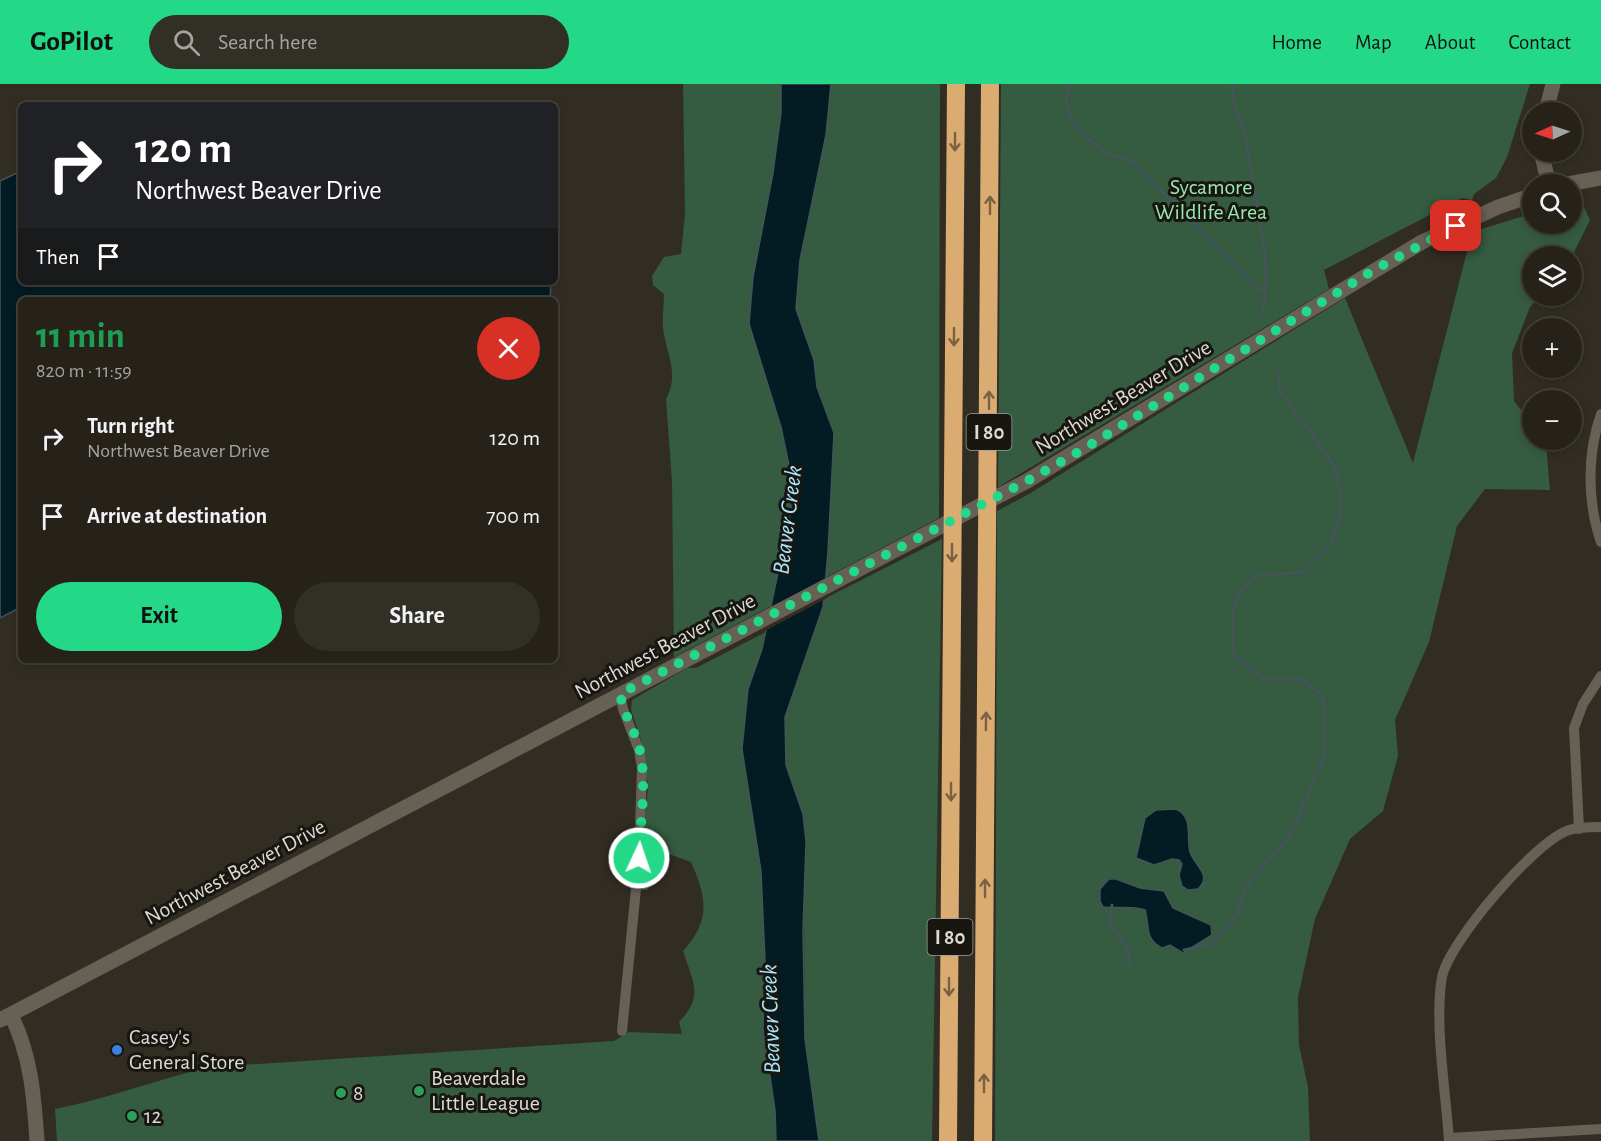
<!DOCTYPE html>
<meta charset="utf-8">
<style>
:root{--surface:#26221a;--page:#322f27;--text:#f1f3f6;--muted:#a4a4a2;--line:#423f39;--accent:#23d886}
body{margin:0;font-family:"Alegreya Sans",sans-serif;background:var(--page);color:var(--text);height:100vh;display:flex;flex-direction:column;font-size:22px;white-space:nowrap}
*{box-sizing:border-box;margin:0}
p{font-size:20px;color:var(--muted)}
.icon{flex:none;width:33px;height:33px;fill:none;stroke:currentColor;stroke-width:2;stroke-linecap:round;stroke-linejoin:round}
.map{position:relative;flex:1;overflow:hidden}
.details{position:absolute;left:18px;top:213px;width:540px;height:366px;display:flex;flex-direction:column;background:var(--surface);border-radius:9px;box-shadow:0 3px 9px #0003,0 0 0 2px var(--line)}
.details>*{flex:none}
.banner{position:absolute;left:18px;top:18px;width:540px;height:183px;border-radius:9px;box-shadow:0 3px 9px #0003,0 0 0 2px var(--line);background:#202124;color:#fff;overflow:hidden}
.needle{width:39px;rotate:267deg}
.fabs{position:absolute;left:1522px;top:18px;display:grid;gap:12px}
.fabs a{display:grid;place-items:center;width:60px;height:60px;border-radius:50%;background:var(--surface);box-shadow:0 3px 9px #0003,0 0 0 2px var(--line);font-size:30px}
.pin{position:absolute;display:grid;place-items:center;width:51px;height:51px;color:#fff;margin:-26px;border-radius:12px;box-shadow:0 3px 9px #0006}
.me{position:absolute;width:66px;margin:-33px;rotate:3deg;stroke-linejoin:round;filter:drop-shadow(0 0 4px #0008)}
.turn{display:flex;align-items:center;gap:21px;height:126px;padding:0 18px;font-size:27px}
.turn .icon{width:78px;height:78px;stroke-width:2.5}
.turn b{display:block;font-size:42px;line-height:51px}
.then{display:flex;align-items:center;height:57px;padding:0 18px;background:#0003;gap:12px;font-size:22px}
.round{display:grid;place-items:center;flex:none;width:63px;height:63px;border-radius:32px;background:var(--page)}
.overview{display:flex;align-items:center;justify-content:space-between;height:102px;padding:0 18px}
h1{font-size:36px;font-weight:700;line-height:45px;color:#1e9e55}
.cta{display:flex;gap:12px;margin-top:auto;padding:12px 18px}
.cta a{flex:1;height:69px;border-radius:36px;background:var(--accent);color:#111;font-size:24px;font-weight:700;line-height:69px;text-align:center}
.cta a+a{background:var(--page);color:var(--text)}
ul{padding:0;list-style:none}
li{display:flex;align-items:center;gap:18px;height:78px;padding:0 18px}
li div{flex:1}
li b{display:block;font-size:22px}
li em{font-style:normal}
header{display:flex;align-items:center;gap:36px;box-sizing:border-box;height:84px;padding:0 30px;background:var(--accent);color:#111}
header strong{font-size:28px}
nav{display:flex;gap:33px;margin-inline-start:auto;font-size:21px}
.search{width:420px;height:54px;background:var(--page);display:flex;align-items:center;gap:15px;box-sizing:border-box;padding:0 21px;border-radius:33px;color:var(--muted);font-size:22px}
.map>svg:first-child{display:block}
.green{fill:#355b40}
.water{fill:#031b23;stroke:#445458;stroke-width:1.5}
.pier{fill:#322d23}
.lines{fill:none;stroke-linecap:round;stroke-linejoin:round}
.stream{stroke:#445458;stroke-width:3}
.street{stroke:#666055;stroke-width:10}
.secondary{stroke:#666055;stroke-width:15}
.highway{stroke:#daac72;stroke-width:18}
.oneway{stroke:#796142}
.route{stroke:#23d886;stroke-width:10;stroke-dasharray:0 18}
.shop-dot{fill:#3f7fe0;stroke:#181611;stroke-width:2}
.leisure-dot{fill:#2e9e5b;stroke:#181611;stroke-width:2}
.labels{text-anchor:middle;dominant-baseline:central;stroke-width:6;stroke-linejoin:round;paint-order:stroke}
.shield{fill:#181611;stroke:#a29f99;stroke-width:1.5}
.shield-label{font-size:21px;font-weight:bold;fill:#dddad3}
.park-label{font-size:22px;fill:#97e9ae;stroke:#181611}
.street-label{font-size:22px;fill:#dddad3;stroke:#181611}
.poi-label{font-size:22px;fill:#dddad3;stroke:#181611;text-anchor:start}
.water-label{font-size:24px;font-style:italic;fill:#a9e6fc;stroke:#181611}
</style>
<header>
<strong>GoPilot</strong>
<div class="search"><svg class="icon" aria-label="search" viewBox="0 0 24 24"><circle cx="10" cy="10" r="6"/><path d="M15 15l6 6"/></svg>Search here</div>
<nav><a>Home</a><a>Map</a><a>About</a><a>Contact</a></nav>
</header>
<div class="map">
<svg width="1601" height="1057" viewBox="0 0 1601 1057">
<rect width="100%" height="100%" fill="#322d23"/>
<!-- green -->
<path class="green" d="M683 0H940L939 434 674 573 672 397 666 315C680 289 666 270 663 244 662 233 664 221 664 210L653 201 652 192 664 173 681 170 685 130Z
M1001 0H1530L1507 73 1496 94 1474 110 1472 116 1462 114 1324 186 1329 205 998 403Z
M1581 117 1590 136 1572 172H1533V212H1540L1530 223 1512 269 1514 317 1533 341V356H1543L1546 361 1550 406 1485 405 1457 442 1429 558 1395 636 1398 672 1383 727 1350 755 1315 835 1298 913 1299 961 1308 1003 1310 1057H995L997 427 1029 410 1345 214 1413 379 1472 148 1533 129V140H1572V119Z
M942 455 932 1057H819L805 955 803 730 786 681 785 633 824 515Z
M766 548 742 665 761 787 765 877 763 945 775 1026 776 1057H57L55 1025C107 1015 158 995 210 983L614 957 629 948 682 950 679 938C704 912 693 898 683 867 711 836 707 814 691 778L650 763 648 806H639L648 702 641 656 631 626 632 616 687 584H696Z"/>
<!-- water -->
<path class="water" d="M781 0H831L826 51 800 176 796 225 814 276 817 303 834 349 828 468 823 523 785 633 786 681 803 730 806 757 803 847 805 955 819 1057H776L775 1026 763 945 765 877 761 787 742 665 748 605 762 565 792 422 790 386 781 343 749 240 753 193 773 89 781 29Z
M21 87V198H551L550 216H21V523L0 534V97Z
M1176 725C1194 733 1186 753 1190 768 1194 781 1213 791 1198 805L1188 806 1182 802 1179 791 1182 780 1179 776 1172 775 1154 781 1136 774 1145 734 1156 726Z
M1109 795H1116L1140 804 1164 807 1173 824 1211 841 1212 851 1183 869 1170 861 1162 864C1144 855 1150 842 1145 826 1131 821 1118 825 1103 823L1100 817V805Z"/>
<!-- pier -->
<path class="pier" d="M829 493 827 514 763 548 767 525Z"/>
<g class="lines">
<!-- stream -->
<path class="stream" d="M1070 0C1060 25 1072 42 1091 57 1096 61 1101 67 1106 69 1115 73 1124 73 1134 78L1260 206 1263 205
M1232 0 1235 26 1245 50 1265 169 1266 196 1263 229
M1112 821 1109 839 1129 866 1130 884
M1184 866 1211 860 1237 832 1248 800 1287 755 1296 739 1325 669V630L1322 611 1303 596 1261 594 1236 573 1233 563V526L1241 507 1255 492 1304 488 1332 459 1340 430 1339 401 1332 378 1280 307 1278 289"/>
<!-- street -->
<path class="street" d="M1601 330C1587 370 1587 418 1601 458
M620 611 623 625 639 666 642 684 639 774 622 947
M1579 745 1574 644 1583 620 1601 592
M1449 1054 1601 1045
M1449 1057C1446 1009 1434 939 1442 893 1449 858 1535 757 1569 746 1579 743 1591 743 1601 743"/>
<!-- secondary -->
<path class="secondary" d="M1546 28 1553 0
M1541 68 1549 100
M1568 100 1601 94
M11 931C31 972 34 1012 37 1057
M0 936 1027 397 1422 158 1498 123 1533 111"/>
<!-- highway -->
<path class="highway" d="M948 1057 956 0
M983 1057 990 0"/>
</g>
<!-- one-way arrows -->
<defs><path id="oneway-shaft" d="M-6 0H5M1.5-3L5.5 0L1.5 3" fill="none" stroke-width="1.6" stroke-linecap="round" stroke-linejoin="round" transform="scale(1.5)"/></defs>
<g class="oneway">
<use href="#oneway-shaft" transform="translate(955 58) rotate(90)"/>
<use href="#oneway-shaft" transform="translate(990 121) rotate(-90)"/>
<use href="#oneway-shaft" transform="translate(954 253) rotate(90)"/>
<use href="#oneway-shaft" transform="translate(989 316) rotate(-90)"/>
<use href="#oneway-shaft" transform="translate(952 469) rotate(90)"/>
<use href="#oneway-shaft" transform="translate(986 637) rotate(-89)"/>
<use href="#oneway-shaft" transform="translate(951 708) rotate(90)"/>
<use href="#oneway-shaft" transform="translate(985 804) rotate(-90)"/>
<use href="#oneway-shaft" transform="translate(949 903) rotate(90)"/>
<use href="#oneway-shaft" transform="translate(984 999) rotate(-90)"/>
</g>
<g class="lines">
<!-- route -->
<path class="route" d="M639 774C640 739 647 701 640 667 635 647 624 631 620 610L1027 397 1082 366 1374 186 1456 142"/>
</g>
<!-- markers -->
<circle class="shop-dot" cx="117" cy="966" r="6"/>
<g class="leisure-dot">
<circle cx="419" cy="1007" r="6"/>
<circle cx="341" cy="1009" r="6"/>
<circle cx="132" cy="1032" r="6"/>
</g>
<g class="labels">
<!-- shield labels -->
<g class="shield">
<rect x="966.5" y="330" width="45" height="36" rx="4.5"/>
<rect x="927.5" y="835" width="45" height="36" rx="4.5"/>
</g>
<g class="shield-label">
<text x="989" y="348">I 80</text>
<text x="950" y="853">I 80</text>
</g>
<!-- park labels -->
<g class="park-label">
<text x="1211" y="103">Sycamore<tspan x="1211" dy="25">Wildlife Area</tspan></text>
</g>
<!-- street labels -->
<g class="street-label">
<text transform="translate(1123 313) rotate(-31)">Northwest Beaver Drive</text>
<text transform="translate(665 562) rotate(-28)">Northwest Beaver Drive</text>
<text transform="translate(235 788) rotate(-28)">Northwest Beaver Drive</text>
</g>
<!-- poi labels -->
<g class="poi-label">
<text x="129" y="953">Casey's<tspan x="129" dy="25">General Store</tspan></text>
<text x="431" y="994">Beaverdale<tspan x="431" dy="25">Little League</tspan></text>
<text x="353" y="1009">8</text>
<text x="144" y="1032">12</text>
</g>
<!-- water labels -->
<g class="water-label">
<text transform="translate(788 436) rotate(-83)">Beaver Creek</text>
<text transform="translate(771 935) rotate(-92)">Beaver Creek</text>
</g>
</g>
</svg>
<div class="fabs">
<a><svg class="needle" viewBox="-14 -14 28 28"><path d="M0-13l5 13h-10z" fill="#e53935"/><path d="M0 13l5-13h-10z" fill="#a4a4a2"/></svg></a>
<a><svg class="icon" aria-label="search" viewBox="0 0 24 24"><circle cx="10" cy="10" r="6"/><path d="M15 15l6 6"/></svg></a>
<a><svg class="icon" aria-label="layers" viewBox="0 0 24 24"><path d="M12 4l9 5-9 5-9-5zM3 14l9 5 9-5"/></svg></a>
<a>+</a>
<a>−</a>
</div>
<div class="pin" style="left:1456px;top:142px;background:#d93025"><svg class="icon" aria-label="arrive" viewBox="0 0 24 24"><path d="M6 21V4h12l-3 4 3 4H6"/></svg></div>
<svg class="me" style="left:639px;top:774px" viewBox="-20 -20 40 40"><circle r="17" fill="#23d886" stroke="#fff" stroke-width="3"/><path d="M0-11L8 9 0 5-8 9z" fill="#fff"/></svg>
<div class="banner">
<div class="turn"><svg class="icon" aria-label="right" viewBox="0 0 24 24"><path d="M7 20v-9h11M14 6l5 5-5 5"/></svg><div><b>120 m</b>Northwest Beaver Drive</div></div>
<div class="then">Then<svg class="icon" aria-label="arrive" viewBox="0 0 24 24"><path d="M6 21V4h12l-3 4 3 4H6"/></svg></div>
</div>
<section class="details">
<div class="overview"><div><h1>11 min</h1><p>820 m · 11:59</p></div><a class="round" style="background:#d93025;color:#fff"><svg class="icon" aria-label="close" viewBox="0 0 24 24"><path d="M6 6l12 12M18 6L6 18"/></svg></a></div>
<ul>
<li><svg class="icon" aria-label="right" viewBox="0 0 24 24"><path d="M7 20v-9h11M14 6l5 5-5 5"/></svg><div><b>Turn right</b><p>Northwest Beaver Drive</p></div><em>120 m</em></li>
<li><svg class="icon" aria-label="arrive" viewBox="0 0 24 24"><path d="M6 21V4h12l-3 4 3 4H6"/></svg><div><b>Arrive at destination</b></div><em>700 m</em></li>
</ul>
<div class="cta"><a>Exit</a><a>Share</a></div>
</section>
</div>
